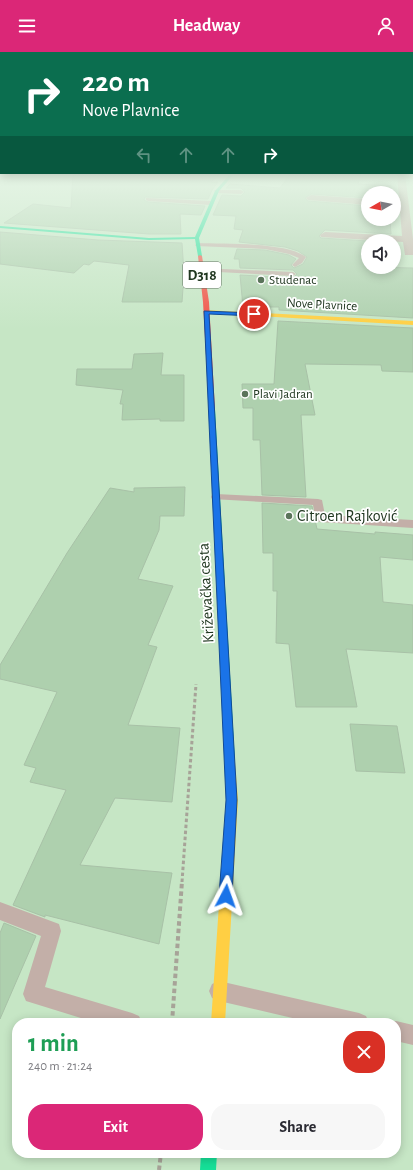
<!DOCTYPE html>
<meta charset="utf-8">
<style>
:root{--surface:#fff;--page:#f7f7f7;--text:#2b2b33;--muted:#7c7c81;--accent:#db2777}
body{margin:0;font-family:"Alegreya Sans",sans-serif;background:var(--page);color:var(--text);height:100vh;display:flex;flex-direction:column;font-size:15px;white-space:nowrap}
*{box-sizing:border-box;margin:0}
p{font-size:13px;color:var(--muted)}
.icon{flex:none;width:22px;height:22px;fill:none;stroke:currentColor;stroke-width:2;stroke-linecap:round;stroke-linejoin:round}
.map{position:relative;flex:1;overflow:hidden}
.panel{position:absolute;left:12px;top:966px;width:389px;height:140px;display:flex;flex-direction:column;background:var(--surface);border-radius:16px;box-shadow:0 2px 10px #0003}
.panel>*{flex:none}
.guide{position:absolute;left:0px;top:0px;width:413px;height:122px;box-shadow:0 2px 10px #0003;background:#0b6e4f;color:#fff;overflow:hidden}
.needle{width:26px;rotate:261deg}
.controls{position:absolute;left:361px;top:134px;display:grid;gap:8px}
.controls a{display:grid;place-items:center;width:40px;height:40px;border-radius:50%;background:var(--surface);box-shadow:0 2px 10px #0003;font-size:20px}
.pin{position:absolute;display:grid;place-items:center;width:34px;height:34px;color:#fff;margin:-17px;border:2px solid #fff;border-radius:50%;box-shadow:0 1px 4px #0007}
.me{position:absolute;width:44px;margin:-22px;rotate:4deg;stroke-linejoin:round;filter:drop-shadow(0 0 3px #0008)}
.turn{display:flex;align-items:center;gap:14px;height:84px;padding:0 16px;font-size:18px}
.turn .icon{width:52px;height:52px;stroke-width:2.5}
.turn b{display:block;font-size:28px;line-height:34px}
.lanes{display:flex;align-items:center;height:38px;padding:0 16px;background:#0003;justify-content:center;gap:20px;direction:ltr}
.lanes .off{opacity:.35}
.round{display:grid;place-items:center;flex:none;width:42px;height:42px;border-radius:16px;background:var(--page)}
.headline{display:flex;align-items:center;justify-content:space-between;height:68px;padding:0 16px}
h1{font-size:24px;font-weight:700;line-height:30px;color:#1e9e55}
.button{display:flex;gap:8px;margin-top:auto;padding:8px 16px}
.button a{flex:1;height:46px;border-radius:16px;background:var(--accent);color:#fff;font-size:16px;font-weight:700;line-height:46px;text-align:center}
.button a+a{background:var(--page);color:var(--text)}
header{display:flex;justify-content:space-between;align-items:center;height:52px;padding:0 16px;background:var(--accent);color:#fff;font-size:18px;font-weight:700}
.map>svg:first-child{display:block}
.building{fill:#aed0ae;stroke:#a8c1a7}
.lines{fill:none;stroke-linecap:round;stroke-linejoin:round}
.path-far1{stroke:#a7a398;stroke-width:3;stroke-dasharray:3.5 2.5;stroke-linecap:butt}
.path{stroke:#a7a398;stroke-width:4;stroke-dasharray:4.5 3;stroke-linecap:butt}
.lane{fill:#c3afa8;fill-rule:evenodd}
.street{fill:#c3afa8;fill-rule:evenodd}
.fast{fill:#16e098;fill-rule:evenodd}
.slow{fill:#ffcf43;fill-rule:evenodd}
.jam{fill:#f24e42;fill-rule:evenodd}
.route{fill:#1a73e8;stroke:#114b97}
.poi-dot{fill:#5a745a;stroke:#fff;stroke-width:1.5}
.labels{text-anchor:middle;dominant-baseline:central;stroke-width:3.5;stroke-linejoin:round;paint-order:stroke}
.far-poi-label{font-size:13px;fill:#203720;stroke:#fff;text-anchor:start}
.far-street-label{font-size:13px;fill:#203720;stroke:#fff}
.shield{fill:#fff;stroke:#637363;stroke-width:1}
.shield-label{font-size:15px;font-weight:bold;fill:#203720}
.poi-label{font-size:16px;fill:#203720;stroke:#fff;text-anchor:start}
.street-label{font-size:16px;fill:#203720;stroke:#fff}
</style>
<header><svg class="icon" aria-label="menu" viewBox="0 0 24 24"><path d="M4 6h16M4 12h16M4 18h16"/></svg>Headway<svg class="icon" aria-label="person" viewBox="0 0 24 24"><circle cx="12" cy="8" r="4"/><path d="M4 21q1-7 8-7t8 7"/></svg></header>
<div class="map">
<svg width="413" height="1118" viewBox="0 0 413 1118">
<rect width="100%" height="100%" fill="#c6e6c5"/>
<!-- building -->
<path class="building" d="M73 121H221L211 130H218L212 138 208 147 145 145 144 148 148 150 205 154 201 163 180 162 181 182H149L4 171 33 152 71 156Z
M291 121H361L358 132 391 134 390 141H368V146L311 142 305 146 308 149 368 154V167H390L391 182 325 178 319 184 321 186 368 189V215L413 216V266L279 258V255H243L240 223 293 226 297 222 293 218 240 216 239 207H234L237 197 265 198 289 203 296 207 291 213 294 216 303 212 307 205 298 199 285 195 239 190 243 178 234 177 236 164 213 163 222 143 241 144 245 140 241 136H226L230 132 280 136Z
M0 180 98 188 182 191 185 236H183L182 250H122L129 213 94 209 89 213 84 212 74 221 0 212Z
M278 269 413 276V320L382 319 381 313 305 312 315 363H301L306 445 262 443 260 388H253V356H243L242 332H274Z
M163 301 161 323H184V369H160V367L122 368 123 352H120L123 338 76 333 77 317H132L134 302Z
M185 435 184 464H160L159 478 138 527 173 534 148 593 157 595 128 673 180 676 172 750 115 746 80 813 172 821 159 892 45 863V865L13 853 66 738 30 730 36 716 24 713 57 640 0 627V613L67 501 110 436 134 440V436Z
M262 451 312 454 317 477 375 482V480L413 483V508L380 505 383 550 413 553V601L346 597 357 655H296L289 592 276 591 277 539H273V501H263Z
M350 672 397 674 405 721 356 719Z
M4 871 36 884 0 967V881Z"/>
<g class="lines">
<!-- path-far1 -->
<path class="path-far1" d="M182 830 196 632"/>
<!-- path -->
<path class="path" d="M172 971 182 829
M159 1118 161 1101"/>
<!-- lane -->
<path class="lane" d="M215 138H241L244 140 241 142 217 141 214 139Z
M146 146 211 149 214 151 211 153 148 149 146 148Z
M198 191C223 192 287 190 306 205L302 211 295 215 292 213 299 206 289 202 265 197 196 194 195 193Z
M201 216 293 220 296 222 293 224 199 219 198 218Z
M216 442 318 447 322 448 325 463 413 468V476L320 470 316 469 313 453 212 447 211 445 212 443Z
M0 850 59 872 61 879 45 935 132 961 139 964 142 971H97L26 949 23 942 41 884 0 868Z
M219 929 359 961 366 964 369 971H314L219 949 212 946 209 939 212 932Z
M396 969 413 973V993L396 989V971H390Z"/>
<!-- street -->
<path class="street" d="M397 121 405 122 413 187V203H405L403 190 321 185 320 183 325 180 402 184Z
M311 143 368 147V153L308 148 306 146Z"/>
<!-- fast -->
<path class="fast" d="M231 121H235L219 139 199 186 202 204 200 205 198 204 195 187 149 188 0 176V174L149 186 195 185 215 139Z
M212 356 215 358 235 710 234 713 230 715 226 713 225 710 209 358Z
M201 1101H217L216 1118H200Z"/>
<!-- slow -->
<path class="slow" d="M206 258 413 269V273L204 261 203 260Z
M230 705 234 707 235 710 238 748 225 971H211L226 748 225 710 226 707Z"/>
<!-- jam -->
<path class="jam" d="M200 203 202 204 209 250 215 358 212 360 209 358 203 250 198 204Z"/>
</g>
<!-- sky -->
<linearGradient id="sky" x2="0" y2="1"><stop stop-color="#75bad8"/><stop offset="0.44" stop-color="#e5f4e5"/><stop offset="1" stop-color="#e5f4e5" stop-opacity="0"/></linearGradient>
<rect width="413" height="277" fill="url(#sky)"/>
<!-- route -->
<path class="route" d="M204 259 254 261 257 262 254 264 209 262 237 748 232 844 230 848 226 850 221 848 219 844 226 748Z"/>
<!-- markers -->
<g class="poi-dot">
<circle cx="261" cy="228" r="4"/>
<circle cx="245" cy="342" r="4"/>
<circle cx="289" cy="464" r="4"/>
</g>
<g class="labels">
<!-- far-poi labels -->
<g class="far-poi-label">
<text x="269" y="228">Studenac</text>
<text x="253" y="342">Plavi Jadran</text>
</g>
<!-- far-street labels -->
<g class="far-street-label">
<text transform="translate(322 253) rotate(3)">Nove Plavnice</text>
</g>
<!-- shield labels -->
<rect class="shield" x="183" y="210" width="38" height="26" rx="3"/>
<g class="shield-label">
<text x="202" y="223">D318</text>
</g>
<!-- poi labels -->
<g class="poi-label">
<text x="297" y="464">Citroen Rajković</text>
</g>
<!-- street labels -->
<g class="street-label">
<text transform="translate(206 541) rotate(-93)">Križevačka cesta</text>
</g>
</g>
</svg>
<div class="controls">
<a><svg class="needle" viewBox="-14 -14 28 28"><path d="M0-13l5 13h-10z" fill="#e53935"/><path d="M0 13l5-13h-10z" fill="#7c7c81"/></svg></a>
<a><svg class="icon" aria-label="sound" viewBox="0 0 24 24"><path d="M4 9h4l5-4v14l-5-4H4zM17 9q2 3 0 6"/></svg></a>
</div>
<div class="pin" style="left:254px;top:262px;background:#d93025"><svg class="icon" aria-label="arrive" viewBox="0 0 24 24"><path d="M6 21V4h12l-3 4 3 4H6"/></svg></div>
<svg class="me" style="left:226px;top:844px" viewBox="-20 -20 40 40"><path d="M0-17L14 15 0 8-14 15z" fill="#1a73e8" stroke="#fff" stroke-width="4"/></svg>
<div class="guide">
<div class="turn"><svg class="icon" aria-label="right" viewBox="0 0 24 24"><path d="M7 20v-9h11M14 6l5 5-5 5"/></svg><div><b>220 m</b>Nove Plavnice</div></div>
<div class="lanes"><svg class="icon off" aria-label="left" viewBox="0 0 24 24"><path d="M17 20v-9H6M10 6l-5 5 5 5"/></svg><svg class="icon off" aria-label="ahead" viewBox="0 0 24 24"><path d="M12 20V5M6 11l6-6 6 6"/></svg><svg class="icon off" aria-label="ahead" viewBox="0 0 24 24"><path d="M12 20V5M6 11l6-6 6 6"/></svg><svg class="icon" aria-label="right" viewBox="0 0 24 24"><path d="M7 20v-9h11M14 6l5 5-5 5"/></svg></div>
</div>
<section class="panel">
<div class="headline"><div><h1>1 min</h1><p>240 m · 21:24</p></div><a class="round" style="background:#d93025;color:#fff"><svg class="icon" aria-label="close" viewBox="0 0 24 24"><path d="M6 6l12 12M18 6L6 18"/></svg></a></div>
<div class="button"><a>Exit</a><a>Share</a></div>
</section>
</div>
